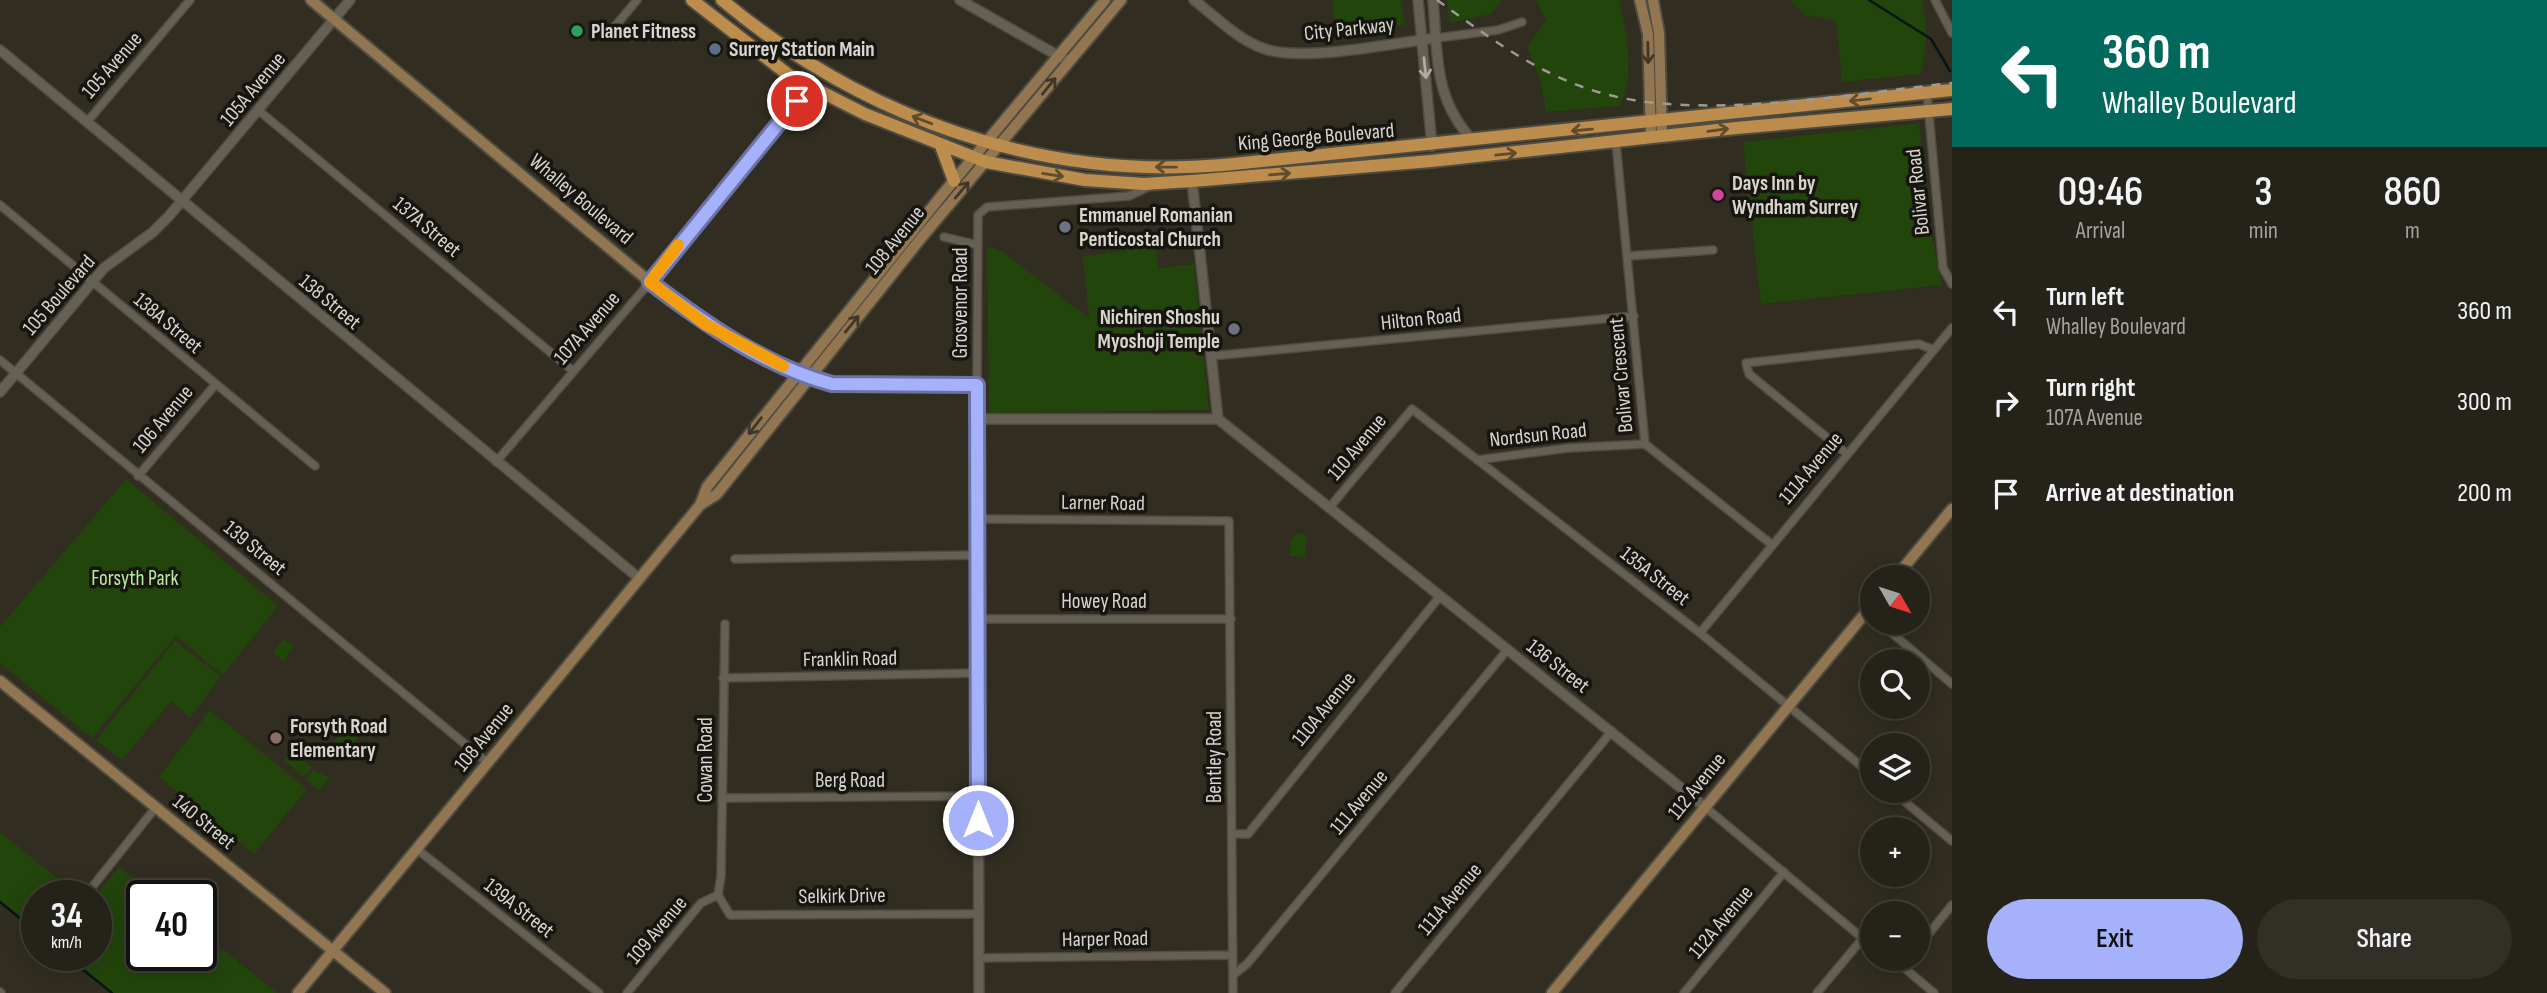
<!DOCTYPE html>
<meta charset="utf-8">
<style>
:root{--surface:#252219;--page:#312f26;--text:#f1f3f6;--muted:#a3a4a2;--line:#423f38;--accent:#a6b1fc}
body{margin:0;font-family:"Sofia Sans Condensed",sans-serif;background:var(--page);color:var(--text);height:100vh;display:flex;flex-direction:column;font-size:26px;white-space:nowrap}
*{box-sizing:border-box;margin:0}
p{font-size:23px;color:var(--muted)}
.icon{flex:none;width:38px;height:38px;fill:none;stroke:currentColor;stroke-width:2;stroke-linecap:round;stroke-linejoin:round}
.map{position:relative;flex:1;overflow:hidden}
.panel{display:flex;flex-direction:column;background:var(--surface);width:595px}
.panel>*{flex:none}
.top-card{background:#00695c;color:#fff;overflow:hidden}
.needle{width:46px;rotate:129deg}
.buttons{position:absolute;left:1860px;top:565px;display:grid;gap:14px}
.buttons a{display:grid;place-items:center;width:70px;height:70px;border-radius:50%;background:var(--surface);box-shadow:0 4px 18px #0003,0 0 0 2px var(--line);font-size:35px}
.speed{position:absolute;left:21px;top:880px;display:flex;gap:14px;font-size:35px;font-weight:700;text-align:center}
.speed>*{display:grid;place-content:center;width:91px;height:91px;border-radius:50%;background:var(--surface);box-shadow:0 4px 18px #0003,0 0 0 2px var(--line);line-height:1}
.speed small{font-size:18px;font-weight:400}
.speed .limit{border:4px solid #111;border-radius:10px;background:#fff;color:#111}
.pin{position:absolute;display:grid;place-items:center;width:60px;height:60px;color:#fff;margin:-30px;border:4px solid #fff;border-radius:50%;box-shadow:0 2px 7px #0007}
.me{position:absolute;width:77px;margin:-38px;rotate:0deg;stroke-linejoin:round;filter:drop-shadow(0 0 5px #0008)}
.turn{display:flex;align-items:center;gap:24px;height:147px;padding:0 35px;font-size:32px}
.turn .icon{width:91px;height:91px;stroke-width:2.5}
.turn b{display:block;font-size:49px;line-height:60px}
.eta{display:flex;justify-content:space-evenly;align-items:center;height:119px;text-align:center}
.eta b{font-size:42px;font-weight:600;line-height:49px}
.cta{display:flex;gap:14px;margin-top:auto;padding:14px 35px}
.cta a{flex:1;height:80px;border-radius:42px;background:var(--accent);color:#111;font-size:28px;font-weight:600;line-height:80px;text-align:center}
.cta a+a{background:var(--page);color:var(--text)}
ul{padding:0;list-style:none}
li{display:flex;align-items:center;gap:21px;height:91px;padding:0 35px}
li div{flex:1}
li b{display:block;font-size:26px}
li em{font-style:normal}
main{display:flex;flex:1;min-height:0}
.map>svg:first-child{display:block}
.green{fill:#22450c}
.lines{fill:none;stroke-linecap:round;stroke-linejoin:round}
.stream{stroke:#081516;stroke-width:2.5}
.minor-casing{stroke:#4e4b41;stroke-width:10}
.tertiary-casing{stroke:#4e4b41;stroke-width:12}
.secondary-casing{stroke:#4e4b41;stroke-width:14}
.primary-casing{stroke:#4e4b41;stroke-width:16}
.minor{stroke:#656053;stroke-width:7}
.tertiary{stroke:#656053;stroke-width:9}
.secondary{stroke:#917651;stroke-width:10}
.primary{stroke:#bd8d4e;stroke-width:12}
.rail{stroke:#9f9b93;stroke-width:2.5;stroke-dasharray:9 9;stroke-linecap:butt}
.oneway{stroke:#423727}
.oneway2{stroke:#b0aca3}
.oneway3{stroke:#624b2c}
.route-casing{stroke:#6c73a4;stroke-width:18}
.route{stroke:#a6b1fc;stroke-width:12}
.slow{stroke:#f59e0b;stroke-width:12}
.leisure-dot{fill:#2e9e5b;stroke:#171510;stroke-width:2.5}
.service-dot{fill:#5c6f8a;stroke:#171510;stroke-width:2.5}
.hotel-dot{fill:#d1479c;stroke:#171510;stroke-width:2.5}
.worship-dot{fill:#6b7280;stroke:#171510;stroke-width:2.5}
.education-dot{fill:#8d6e63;stroke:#171510;stroke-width:2.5}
.labels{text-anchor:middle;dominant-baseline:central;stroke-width:7;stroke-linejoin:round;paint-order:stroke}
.street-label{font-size:21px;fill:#d8d5ce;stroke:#171510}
.poi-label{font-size:21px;font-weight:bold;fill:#d8d5ce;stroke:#171510;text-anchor:start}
.park-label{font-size:21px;fill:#b6ef9b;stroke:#171510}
</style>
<main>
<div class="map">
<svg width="1952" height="993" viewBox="0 0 1952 993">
<rect width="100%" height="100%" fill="#312d21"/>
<!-- green -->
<path class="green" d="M1333 0H1400L1405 25 1335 30Z
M1447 0H1502L1491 14 1450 23Z
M1536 0H1619C1627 34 1635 74 1620 106L1546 112 1541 83 1527 46 1546 20Z
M1790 0H1922L1927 35 1921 74 1842 82 1836 21 1804 15Z
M1919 123 1928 217 1942 285 1761 304 1743 142Z
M987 246 1003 252 1089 318 1083 256 1156 247 1159 268 1194 264 1209 410 989 413Z
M126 479 278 606 223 675 176 636 92 738 0 663V627Z
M1298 533 1307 536 1305 557 1289 556 1291 539Z
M283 639 294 647 283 661 273 653Z
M175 641 221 676 190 718 171 701 122 760 96 740Z
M210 710 307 789 254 854 159 777Z
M346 728 358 738 341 759 329 748Z
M292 751 312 768 304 777 284 760Z
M313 770 329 778 319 790 306 779Z
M0 832 79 896H37V933L0 903Z
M119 867 156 896H142V956H201V932L277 993H110L64 956H96L95 896Z"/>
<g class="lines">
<!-- stream -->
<path class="stream" d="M1869 0 1931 39 1950 71
M0 902 37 932
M66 956 112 993"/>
<defs>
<path id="minor" d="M1935 0 1952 33
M607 36 637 0
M1437 38 1498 30 1522 22
M1927 93 1943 268 1952 284
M258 110 573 371
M87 122 190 0
M1616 143 1645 444 1771 544
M0 205 315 466
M944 237 978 245
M1628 256 1713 250
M1212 356 1634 316
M0 360 488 763
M977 385 978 215 987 207 1129 196 1150 186
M1846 453 1749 374 1746 363 1919 344 1934 350
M1477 460 1568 448 1645 444
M496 462 650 282
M138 476 215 385
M1329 508 1412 409 1700 633 1872 775
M977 519 1229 521 1233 993
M735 559 977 555
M978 619H1231
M1880 623 1952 684
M1700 633 1952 328
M723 678 978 673
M1892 791 1952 841
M723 798 978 796
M1705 807 1872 946
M1232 834H1248L1440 596
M418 850 599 993
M718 895 730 915 979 914
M718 895 721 876 725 624
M85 896 156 807
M1918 947 1952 905
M979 958 1232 955
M1888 959 1897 966H1902L1934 993
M1233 975 1247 964 1508 649
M0 992 1 993
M627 993 701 903 718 895
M1395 993 1612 731
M1684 993 1784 872
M1817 993 1863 938"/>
<path id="tertiary" d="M960 0 1069 62
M1194 0C1216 17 1238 40 1265 49 1306 62 1392 43 1437 38
M1418 0 1432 146
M1433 0C1438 55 1433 98 1473 141
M0 50 640 579
M1192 181 1218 419
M650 282 799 99 812 88
M810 378 832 384 977 385 979 993
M0 392 104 268 153 232 169 216 350 0
M977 419H1218
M1218 419 1705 807"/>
<path id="secondary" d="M311 0 650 282 705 324 801 374
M1640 0 1648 34 1651 138
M1653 0 1659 33 1662 136
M700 505 717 494 922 237 1121 0
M1895 578 1952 509
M0 681 385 993
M298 993 700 505 707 487 942 195 1105 0
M1552 993 1872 605"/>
<path id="primary" d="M692 0 790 76 865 114 986 162 1085 180 1144 184 1192 181 1431 161 1736 128 1952 109
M722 0C862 117 1039 181 1223 165L1952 90
M941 146 954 181"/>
</defs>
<!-- minor casing -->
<use href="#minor" class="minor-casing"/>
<!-- tertiary casing -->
<use href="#tertiary" class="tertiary-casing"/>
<!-- secondary casing -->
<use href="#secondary" class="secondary-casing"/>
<!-- primary casing -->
<use href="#primary" class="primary-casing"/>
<!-- minor -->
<use href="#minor" class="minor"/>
<!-- tertiary -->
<use href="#tertiary" class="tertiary"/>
<!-- secondary -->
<use href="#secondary" class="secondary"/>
<!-- primary -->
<use href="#primary" class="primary"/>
<!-- rail -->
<path class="rail" d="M1437 0C1487 36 1537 74 1598 92 1697 122 1849 94 1952 83"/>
</g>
<!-- one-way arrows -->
<defs><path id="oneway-shaft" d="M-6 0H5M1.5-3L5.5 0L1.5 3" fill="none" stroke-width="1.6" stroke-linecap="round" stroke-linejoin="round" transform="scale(1.75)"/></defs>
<g class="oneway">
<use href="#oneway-shaft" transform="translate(1648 53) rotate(89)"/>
<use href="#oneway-shaft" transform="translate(1049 86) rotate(-51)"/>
<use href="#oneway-shaft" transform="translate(962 190) rotate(-50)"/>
<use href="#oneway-shaft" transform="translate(852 324) rotate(-51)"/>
<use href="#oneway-shaft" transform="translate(755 426) rotate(128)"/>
</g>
<use class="oneway2" href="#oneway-shaft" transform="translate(1425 68) rotate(84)"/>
<g class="oneway3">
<use href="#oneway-shaft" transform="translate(1860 100) rotate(174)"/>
<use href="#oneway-shaft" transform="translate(922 120) rotate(-159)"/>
<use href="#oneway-shaft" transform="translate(1582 130) rotate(175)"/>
<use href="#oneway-shaft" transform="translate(1718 130) rotate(-7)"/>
<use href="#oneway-shaft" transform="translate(1506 154) rotate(-6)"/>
<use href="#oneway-shaft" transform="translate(1166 167) rotate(-179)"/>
<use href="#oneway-shaft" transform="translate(1280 174) rotate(-5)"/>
<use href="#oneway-shaft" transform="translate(1053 175) rotate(9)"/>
</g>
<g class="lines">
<defs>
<path id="route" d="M797 101 650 282C705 324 765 366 832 384L977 385 978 820"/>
</defs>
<!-- route casing -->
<use href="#route" class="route-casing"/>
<!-- route -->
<use href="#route" class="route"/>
<!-- slow -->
<path class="slow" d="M678 245 650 282 705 324 783 366"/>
</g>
<!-- markers -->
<circle class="leisure-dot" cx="577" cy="31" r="7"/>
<circle class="service-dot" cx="715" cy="49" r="7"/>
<circle class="hotel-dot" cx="1718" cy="195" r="7"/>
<g class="worship-dot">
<circle cx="1065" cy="227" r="7"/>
<circle cx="1234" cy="329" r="7"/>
</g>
<circle class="education-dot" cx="276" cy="738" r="7"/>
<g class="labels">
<!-- street labels -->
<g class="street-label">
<text transform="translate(1349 29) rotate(-6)">City Parkway</text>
<text transform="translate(112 65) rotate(-49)">105 Avenue</text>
<text transform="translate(253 89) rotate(-50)">105A Avenue</text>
<text transform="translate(1316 137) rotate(-5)">King George Boulevard</text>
<text transform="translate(1918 192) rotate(-96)">Bolivar Road</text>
<text transform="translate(581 199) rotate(40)">Whalley Boulevard</text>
<text transform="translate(427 227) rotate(40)">137A Street</text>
<text transform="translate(895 240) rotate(-51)">108 Avenue</text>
<text transform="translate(59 295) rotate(-49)">105 Boulevard</text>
<text transform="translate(330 302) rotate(40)">138 Street</text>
<text transform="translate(960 303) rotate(-90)">Grosvenor Road</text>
<text transform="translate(1421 319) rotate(-6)">Hilton Road</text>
<text transform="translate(168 323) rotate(40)">138A Street</text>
<text transform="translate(587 328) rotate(-49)">107A Avenue</text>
<text transform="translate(1621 375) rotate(-95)">Bolivar Crescent</text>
<text transform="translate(163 419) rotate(-50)">106 Avenue</text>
<text transform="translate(1538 435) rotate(-6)">Nordsun Road</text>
<text transform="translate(1357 447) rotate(-50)">110 Avenue</text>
<text transform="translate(1811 468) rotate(-50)">111A Avenue</text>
<text transform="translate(1103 503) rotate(1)">Larner Road</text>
<text transform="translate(255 548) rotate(39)">139 Street</text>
<text transform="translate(1655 576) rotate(38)">135A Street</text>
<text x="1104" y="601">Howey Road</text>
<text transform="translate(850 659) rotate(-1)">Franklin Road</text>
<text transform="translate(1558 666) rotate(38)">136 Street</text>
<text transform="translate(1324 709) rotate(-51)">110A Avenue</text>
<text transform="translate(484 737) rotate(-51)">108 Avenue</text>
<text transform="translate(1214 757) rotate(-90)">Bentley Road</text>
<text transform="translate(705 760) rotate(-90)">Cowan Road</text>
<text x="850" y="780">Berg Road</text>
<text transform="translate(1697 786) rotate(-51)">112 Avenue</text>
<text transform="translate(1359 802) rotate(-50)">111 Avenue</text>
<text transform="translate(204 822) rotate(39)">140 Street</text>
<text transform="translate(842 896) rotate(-1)">Selkirk Drive</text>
<text transform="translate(1450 899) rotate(-50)">111A Avenue</text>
<text transform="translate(519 908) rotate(38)">139A Street</text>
<text transform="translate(1721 922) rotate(-50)">112A Avenue</text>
<text transform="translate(657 930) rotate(-50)">109 Avenue</text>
<text transform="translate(1105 939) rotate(-1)">Harper Road</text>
</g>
<!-- poi labels -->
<g class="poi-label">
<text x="591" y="31">Planet Fitness</text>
<text x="729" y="49">Surrey Station Main</text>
<text x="1732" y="183">Days Inn by<tspan x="1732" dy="24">Wyndham Surrey</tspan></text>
<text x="1079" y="215">Emmanuel Romanian<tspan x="1079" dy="24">Penticostal Church</tspan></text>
<text x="1220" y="317" text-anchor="end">Nichiren Shoshu<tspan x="1220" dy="24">Myoshoji Temple</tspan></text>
<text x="290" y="726">Forsyth Road<tspan x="290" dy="24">Elementary</tspan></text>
</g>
<!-- park labels -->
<g class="park-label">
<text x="135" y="578">Forsyth Park</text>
</g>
</g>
</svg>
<div class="buttons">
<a><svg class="needle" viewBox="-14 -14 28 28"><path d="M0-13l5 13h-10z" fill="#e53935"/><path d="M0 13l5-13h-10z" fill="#a3a4a2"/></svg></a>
<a><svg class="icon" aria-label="search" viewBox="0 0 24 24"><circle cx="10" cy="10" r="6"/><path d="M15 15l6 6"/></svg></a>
<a><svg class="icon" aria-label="layers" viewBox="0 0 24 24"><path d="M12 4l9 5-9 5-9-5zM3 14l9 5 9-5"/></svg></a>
<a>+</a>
<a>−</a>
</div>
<div class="speed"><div>34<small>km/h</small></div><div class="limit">40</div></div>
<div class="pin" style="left:797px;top:101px;background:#d93025"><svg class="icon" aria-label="arrive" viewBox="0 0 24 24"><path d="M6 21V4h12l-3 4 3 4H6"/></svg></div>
<svg class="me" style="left:978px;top:820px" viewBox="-20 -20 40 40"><circle r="17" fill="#a6b1fc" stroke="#fff" stroke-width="3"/><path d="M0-11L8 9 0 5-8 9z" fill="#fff"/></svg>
</div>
<section class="panel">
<div class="top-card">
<div class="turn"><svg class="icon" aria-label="left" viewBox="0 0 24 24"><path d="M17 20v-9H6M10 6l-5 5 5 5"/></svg><div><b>360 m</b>Whalley Boulevard</div></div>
</div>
<div class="eta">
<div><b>09:46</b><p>Arrival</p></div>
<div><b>3</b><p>min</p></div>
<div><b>860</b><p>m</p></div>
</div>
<ul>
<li><svg class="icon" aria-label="left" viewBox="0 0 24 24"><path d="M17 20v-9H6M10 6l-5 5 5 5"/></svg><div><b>Turn left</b><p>Whalley Boulevard</p></div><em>360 m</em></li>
<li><svg class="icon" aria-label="right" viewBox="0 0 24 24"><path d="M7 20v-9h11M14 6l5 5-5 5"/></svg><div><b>Turn right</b><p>107A Avenue</p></div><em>300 m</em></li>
<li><svg class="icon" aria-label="arrive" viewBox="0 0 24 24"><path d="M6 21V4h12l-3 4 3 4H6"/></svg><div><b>Arrive at destination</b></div><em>200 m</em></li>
</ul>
<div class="cta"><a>Exit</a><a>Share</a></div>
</section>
</main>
